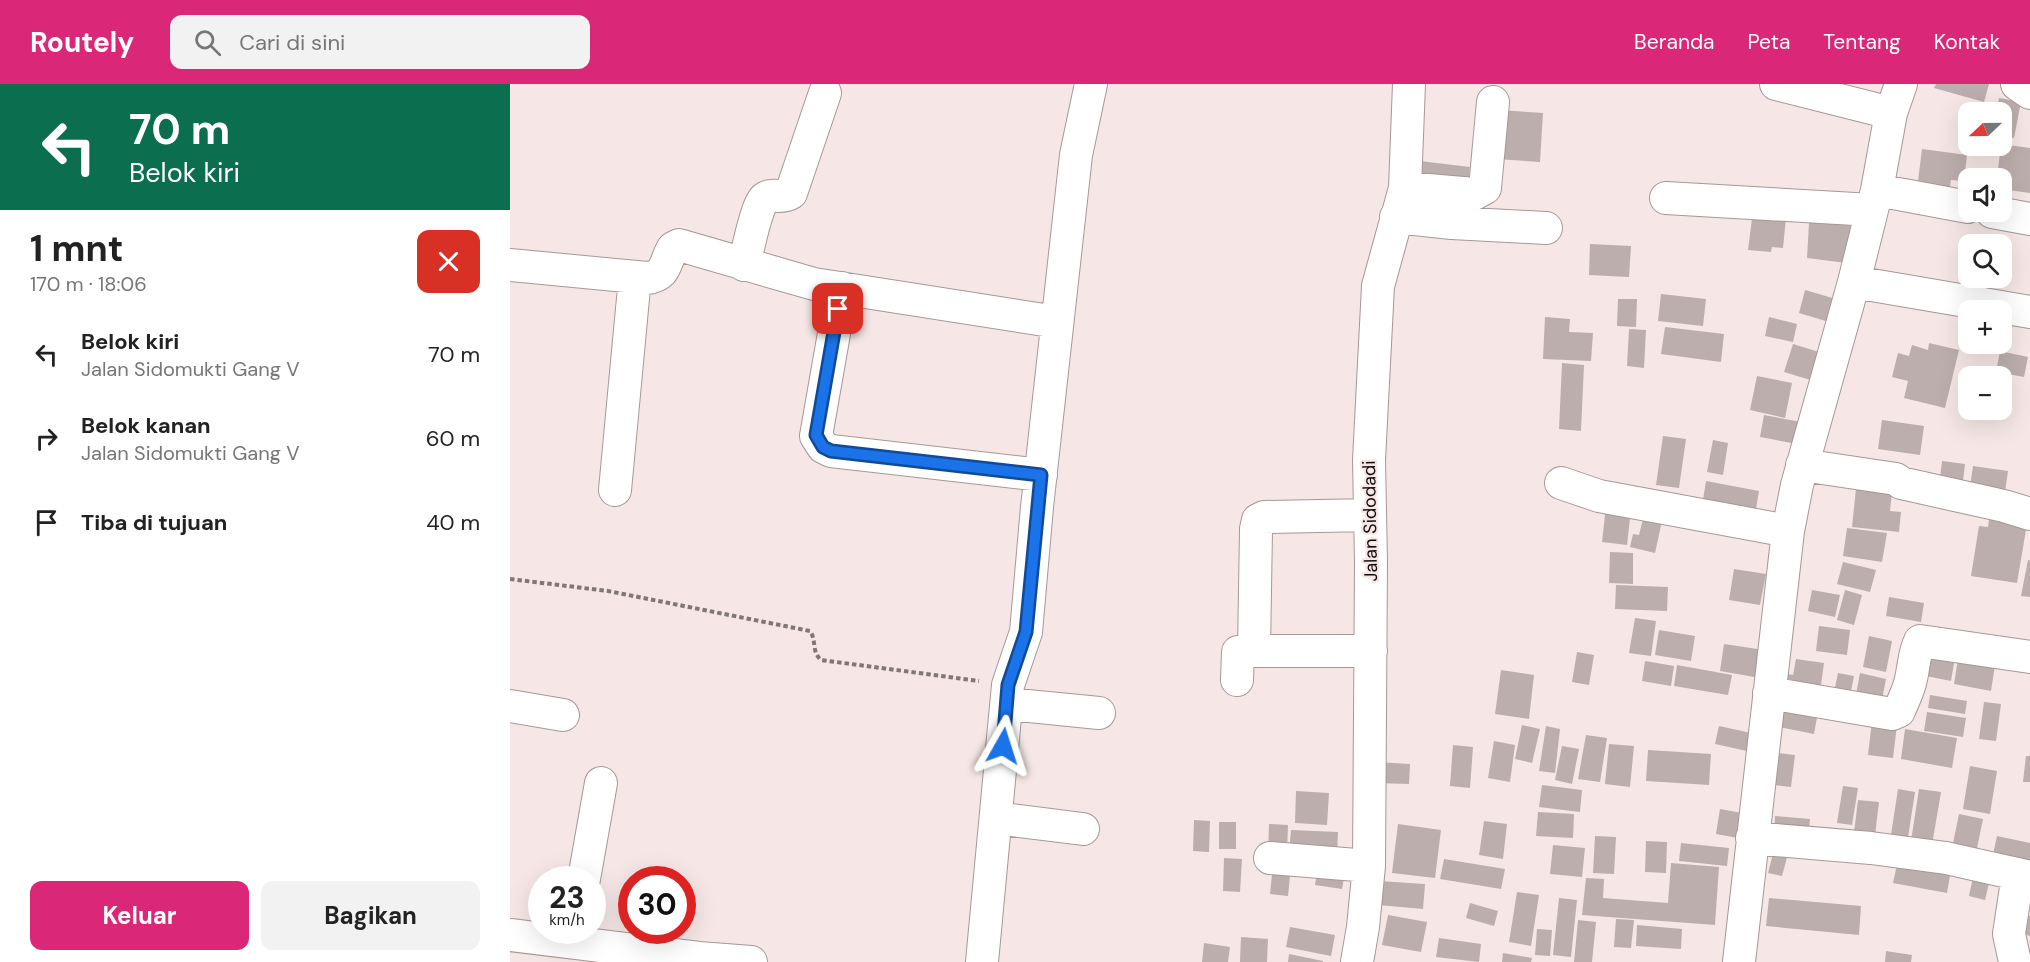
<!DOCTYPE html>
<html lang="id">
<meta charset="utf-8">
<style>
:root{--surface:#fff;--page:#f2f2f2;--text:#222;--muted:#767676;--accent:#db2777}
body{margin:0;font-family:"DM Sans",sans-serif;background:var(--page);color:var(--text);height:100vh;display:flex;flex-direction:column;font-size:22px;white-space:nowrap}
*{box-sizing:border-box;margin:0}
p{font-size:20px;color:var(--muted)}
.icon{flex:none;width:33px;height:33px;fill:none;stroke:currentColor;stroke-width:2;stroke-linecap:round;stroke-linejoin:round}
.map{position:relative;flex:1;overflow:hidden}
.details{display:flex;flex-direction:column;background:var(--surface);width:510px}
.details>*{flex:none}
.top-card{background:#0b6e4f;color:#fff;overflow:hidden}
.needle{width:39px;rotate:248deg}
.controls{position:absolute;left:1448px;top:18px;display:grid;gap:12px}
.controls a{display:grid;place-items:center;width:54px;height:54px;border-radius:12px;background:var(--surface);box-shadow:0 6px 24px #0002;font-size:30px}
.speed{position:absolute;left:18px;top:782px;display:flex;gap:12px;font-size:30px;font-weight:700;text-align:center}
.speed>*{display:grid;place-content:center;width:78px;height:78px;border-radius:50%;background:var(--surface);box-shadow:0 6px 24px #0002;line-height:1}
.speed small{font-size:15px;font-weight:400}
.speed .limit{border:9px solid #d22;background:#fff;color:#111}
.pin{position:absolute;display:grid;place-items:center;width:51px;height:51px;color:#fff;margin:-26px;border-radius:12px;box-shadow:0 3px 9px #0006}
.me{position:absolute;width:66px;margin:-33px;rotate:6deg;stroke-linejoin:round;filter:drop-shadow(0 0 4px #0008)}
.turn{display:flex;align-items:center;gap:21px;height:126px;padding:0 30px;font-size:27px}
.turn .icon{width:78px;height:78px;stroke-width:2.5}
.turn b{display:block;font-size:42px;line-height:51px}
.round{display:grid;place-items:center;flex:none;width:63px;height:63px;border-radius:12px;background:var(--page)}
.overview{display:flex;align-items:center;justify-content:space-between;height:102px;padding:0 30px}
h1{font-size:36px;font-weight:700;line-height:45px}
.button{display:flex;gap:12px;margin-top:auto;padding:12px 30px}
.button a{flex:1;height:69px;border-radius:12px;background:var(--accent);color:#fff;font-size:24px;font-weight:700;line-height:69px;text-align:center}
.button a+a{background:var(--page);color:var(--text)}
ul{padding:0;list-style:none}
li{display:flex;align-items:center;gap:18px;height:84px;padding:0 30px}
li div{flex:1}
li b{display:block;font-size:22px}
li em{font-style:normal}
header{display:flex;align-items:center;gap:36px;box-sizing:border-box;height:84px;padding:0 30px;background:var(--accent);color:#fff}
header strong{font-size:28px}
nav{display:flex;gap:33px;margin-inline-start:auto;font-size:21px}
.search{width:420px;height:54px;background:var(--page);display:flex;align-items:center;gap:15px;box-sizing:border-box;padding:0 21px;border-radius:12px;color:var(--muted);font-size:22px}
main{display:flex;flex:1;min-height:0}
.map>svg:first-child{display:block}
.building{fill:#bcaead}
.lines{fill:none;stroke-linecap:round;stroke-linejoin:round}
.minor-casing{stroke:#a59897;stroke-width:34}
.path{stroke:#807676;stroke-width:4;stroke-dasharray:4.5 3;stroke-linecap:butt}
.minor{stroke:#fff;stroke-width:32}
.route-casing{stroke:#114b97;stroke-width:15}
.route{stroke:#1a73e8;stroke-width:10}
.labels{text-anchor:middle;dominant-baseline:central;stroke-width:4.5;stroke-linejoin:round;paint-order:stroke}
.street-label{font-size:18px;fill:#0f0a0a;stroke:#f6e7e6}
</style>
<header>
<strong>Routely</strong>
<div class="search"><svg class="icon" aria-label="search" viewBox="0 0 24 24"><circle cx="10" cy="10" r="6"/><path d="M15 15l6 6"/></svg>Cari di sini</div>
<nav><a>Beranda</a><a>Peta</a><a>Tentang</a><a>Kontak</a></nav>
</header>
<main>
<section class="details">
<div class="top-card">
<div class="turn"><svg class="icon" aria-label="left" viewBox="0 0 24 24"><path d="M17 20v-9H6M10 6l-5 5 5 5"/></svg><div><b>70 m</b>Belok kiri</div></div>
</div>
<div class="overview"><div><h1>1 mnt</h1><p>170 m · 18:06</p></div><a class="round" style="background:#d93025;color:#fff"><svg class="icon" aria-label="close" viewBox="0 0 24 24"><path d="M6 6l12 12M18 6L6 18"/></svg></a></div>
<ul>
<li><svg class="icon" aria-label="left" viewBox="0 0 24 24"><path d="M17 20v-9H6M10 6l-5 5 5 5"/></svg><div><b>Belok kiri</b><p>Jalan Sidomukti Gang V</p></div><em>70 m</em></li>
<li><svg class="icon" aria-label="right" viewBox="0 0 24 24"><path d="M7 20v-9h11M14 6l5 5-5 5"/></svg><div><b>Belok kanan</b><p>Jalan Sidomukti Gang V</p></div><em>60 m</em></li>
<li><svg class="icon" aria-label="arrive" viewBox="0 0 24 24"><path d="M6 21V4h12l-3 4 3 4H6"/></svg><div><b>Tiba di tujuan</b></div><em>40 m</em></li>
</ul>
<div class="button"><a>Keluar</a><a>Bagikan</a></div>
</section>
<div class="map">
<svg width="1520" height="878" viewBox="0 0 1520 878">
<rect width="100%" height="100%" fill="#f6e7e6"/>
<!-- building -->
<path class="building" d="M1426 0H1479L1474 18 1424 4Z
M1489 14 1511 18 1504 54 1491 52V28H1486Z
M989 26 1033 29 1030 78 986 75Z
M1491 60 1520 64V109L1491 105V94H1487Z
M1412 65 1457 71 1454 97 1441 96 1439 109 1407 105Z
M910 77 960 83 957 108 907 102Z
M1244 119 1277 123 1273 164 1262 163 1261 168 1238 166Z
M1300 122 1342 128 1336 179 1297 174Z
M1080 160 1121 162 1119 193 1079 191Z
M1295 206 1326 215 1319 238 1289 229Z
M1151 210 1196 215 1193 242 1148 237Z
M1108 215H1127L1126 243 1107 242Z
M1035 233 1060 235 1059 248 1083 249 1081 277 1033 275Z
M1259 233 1287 240 1283 258 1255 252Z
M1155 243 1214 250 1211 278 1151 270Z
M1119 245 1136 246 1134 284 1117 282Z
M1419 259 1449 266 1435 324 1394 314 1398 297 1382 293 1388 269 1399 272 1402 261 1418 266Z
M1283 260 1322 272 1314 300 1274 288Z
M1490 267 1518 273 1514 293 1486 288Z
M1052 279 1074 281 1071 347 1049 345Z
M1247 292 1282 299 1275 334 1240 326Z
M1254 331 1302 340 1297 362 1250 353Z
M1372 336 1414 342 1410 371 1368 365Z
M1153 352 1176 355 1169 404 1146 401Z
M1203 356 1218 359 1213 391 1197 388Z
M1432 377 1455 380 1452 406 1429 403Z
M1463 382 1498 387 1494 415 1459 410Z
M1347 395 1383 399 1380 427 1391 428 1389 448 1342 443Z
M1196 397 1249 407 1244 437 1193 416Z
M1096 422 1121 425 1117 461 1092 458Z
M1136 423 1154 428 1145 469 1120 463 1123 450 1129 451Z
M1480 428 1518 434 1507 499 1461 492 1469 442 1478 443Z
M1337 444 1377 449 1372 478 1333 472Z
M1100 468 1123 469V500L1099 499Z
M1518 476H1520V513L1511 512Z
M1333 478 1366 486 1360 508 1327 500Z
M1224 485 1256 490 1250 521 1219 516Z
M1106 501 1158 503 1157 527 1105 525Z
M1302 506 1330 511 1325 533 1298 527Z
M1335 506 1352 511 1344 541 1327 536Z
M1379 513 1414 519 1411 538 1376 532Z
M1125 534 1146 537 1141 572 1119 569Z
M1309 542 1340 546 1337 571 1306 567Z
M1149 546 1185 552 1181 577 1145 571Z
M1359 552 1382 557 1376 588 1353 583Z
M1214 560 1254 566 1250 594 1210 587Z
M1411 561 1446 568 1441 597 1406 590Z
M1067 568 1084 571 1079 601 1062 598Z
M1449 568 1486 575 1481 607 1444 600Z
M1286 575 1314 579 1309 615 1274 610 1277 590 1283 591Z
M1135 577 1164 582 1161 602 1132 597Z
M1167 581 1222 591 1218 611 1164 602Z
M991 586 1024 591 1019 635 985 630Z
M1328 589 1344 592 1339 617 1323 613Z
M1350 589 1376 595 1370 626 1344 621Z
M1420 611 1457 617 1455 630 1418 624Z
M1274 615 1309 622 1304 650 1269 643Z
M1474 618 1491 620 1486 657 1469 655Z
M1417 628 1456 634 1453 653 1414 647Z
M1362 637 1387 641 1383 674 1358 671Z
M1012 641 1030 645 1022 679 1005 675Z
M1036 642 1050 645 1045 689 1029 687Z
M1209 642 1241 649 1237 667 1205 660Z
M1395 645 1447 654 1442 684 1391 675Z
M1076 651 1097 654 1090 698 1068 695Z
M984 657 1005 661 1000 698 978 694Z
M1099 660 1124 662 1120 703 1095 700Z
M943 661 963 663 960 704 940 702Z
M1052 662 1069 665 1062 700 1045 696Z
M1138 666 1201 670 1199 701 1136 697Z
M1260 668 1285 671 1281 703 1256 700Z
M1516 672H1520V698H1513Z
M866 678 900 680 899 700 865 699Z
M1460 682 1487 687 1480 730 1453 725Z
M1032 701 1072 706 1070 728 1029 723Z
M1333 702 1348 704 1342 741 1327 739Z
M1388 705 1405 708 1397 760 1380 757Z
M1409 705 1431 708 1422 761 1401 757Z
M786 707 819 709 817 741 785 739Z
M1348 716 1369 718 1364 760 1343 757Z
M1210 725 1232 729 1228 754 1206 750Z
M1028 728 1064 730 1063 754 1026 752Z
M1449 730 1473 735 1465 774 1441 769Z
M1265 732 1300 735 1298 756 1264 752Z
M684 736 700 737 699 768 683 767Z
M974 737 997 740 993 775 969 771Z
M709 738H726V765H709Z
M759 740 778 741 777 772 758 771Z
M888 740 931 746 925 794 882 789Z
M781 746 828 748 827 772 779 769Z
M1085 752 1106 753 1104 790 1083 789Z
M1487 752 1520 759V777L1481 780Z
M1136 757 1157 758 1156 789 1135 788Z
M1171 759 1219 764 1217 782 1169 777Z
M1043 761 1075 764 1072 793 1040 790Z
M1265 762 1279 766 1272 792 1258 789Z
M714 774 732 775 730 808 713 807Z
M934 775 995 785 991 805 930 795Z
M1388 776 1441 786 1437 809 1383 799Z
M1161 779 1209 783 1205 841 1072 831 1076 794 1094 795 1093 814 1158 819Z
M763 781 781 782 778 812 760 810Z
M808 783 835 788 832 805 805 801Z
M1465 783 1482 787 1475 816 1459 812Z
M869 797 915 800 913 825 868 821Z
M1007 808 1029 811 1021 862 999 858Z
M1049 814 1067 816 1061 873 1043 871Z
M1259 814 1351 822 1349 851 1256 842Z
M960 819 988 827 984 842 956 834Z
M1511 829 1520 832V852L1507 848Z
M878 831 917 838 911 868 872 861Z
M1106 835 1124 836 1121 864 1104 863Z
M1068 836 1086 838 1082 878H1064Z
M1127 841 1172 845 1171 865 1126 862Z
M780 843 825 851 821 872 776 863Z
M1027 845 1042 846 1040 872 1025 871Z
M731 853 758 855 757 878H730Z
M929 854 971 860 969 878 926 873Z
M694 859 720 863 718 878H692Z
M1376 867 1402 871 1401 878H1375Z
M993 869 1022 874 1021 878H992Z
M779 870 813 877V878H778Z"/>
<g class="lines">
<defs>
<path id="minor" d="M1266 0 1381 29
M1507 0 1520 9
M895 104 964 110 975 104 983 18
M1367 106 1458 123
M1156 114 1362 126
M1482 128 1520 135
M886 133 942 139 1036 144
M0 181 137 194C157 192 154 179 163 164L169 161 304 200 547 238
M234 181C237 170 247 119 255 114 261 109 272 115 281 109L315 9
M1344 198 1520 228
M332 204 306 352 313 363 321 367 531 391
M1292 381 1386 395 1391 399 1494 422 1520 430
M1051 399 1089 412 1278 447
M105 406 125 193
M859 431 754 433 748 436 746 445 744 567H861
M727 596 728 568 744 567
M1259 609 1382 630 1389 627C1393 617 1399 606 1401 595 1404 582 1404 569 1410 557L1520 573
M498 620 589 629
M0 622 53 631
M486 734 573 745
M1242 754 1361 764 1436 774 1520 793
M760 774 859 782
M74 795 91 699
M0 851 189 874 241 878
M472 878 498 601 516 548 527 423 566 71 581 0
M847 878 853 843 859 782 861 478 859 376 868 202 895 104 899 0
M1229 878 1278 447 1287 401 1344 198 1367 106 1381 29 1391 0
M1505 878 1499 850 1508 790"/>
</defs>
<!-- minor casing -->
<use href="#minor" class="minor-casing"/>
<!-- path -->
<path class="path" d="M0 495 98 507 290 545 300 547C307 557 301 567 311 576L469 597"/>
<!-- minor -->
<use href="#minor" class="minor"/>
</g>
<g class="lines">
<defs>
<path id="route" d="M328 225 306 351 313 363 321 367 531 391 516 548 498 601 493 662"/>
</defs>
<!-- route casing -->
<use href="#route" class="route-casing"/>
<!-- route -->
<use href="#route" class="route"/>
</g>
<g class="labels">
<!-- street labels -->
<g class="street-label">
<text transform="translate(860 437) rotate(-91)">Jalan Sidodadi</text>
</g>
</g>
</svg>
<div class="controls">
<a><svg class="needle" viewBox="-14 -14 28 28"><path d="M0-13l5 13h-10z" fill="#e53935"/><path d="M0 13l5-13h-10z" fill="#767676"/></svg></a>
<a><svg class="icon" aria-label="sound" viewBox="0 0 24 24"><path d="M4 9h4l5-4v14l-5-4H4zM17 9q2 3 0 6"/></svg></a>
<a><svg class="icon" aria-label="search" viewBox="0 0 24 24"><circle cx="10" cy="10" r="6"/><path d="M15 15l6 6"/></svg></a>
<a>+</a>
<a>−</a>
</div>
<div class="speed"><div>23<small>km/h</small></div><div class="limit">30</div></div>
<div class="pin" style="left:328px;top:225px;background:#d93025"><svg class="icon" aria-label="arrive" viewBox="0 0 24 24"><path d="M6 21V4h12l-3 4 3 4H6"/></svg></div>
<svg class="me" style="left:493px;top:662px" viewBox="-20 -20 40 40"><path d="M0-17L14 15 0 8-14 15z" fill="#1a73e8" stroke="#fff" stroke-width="4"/></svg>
</div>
</main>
